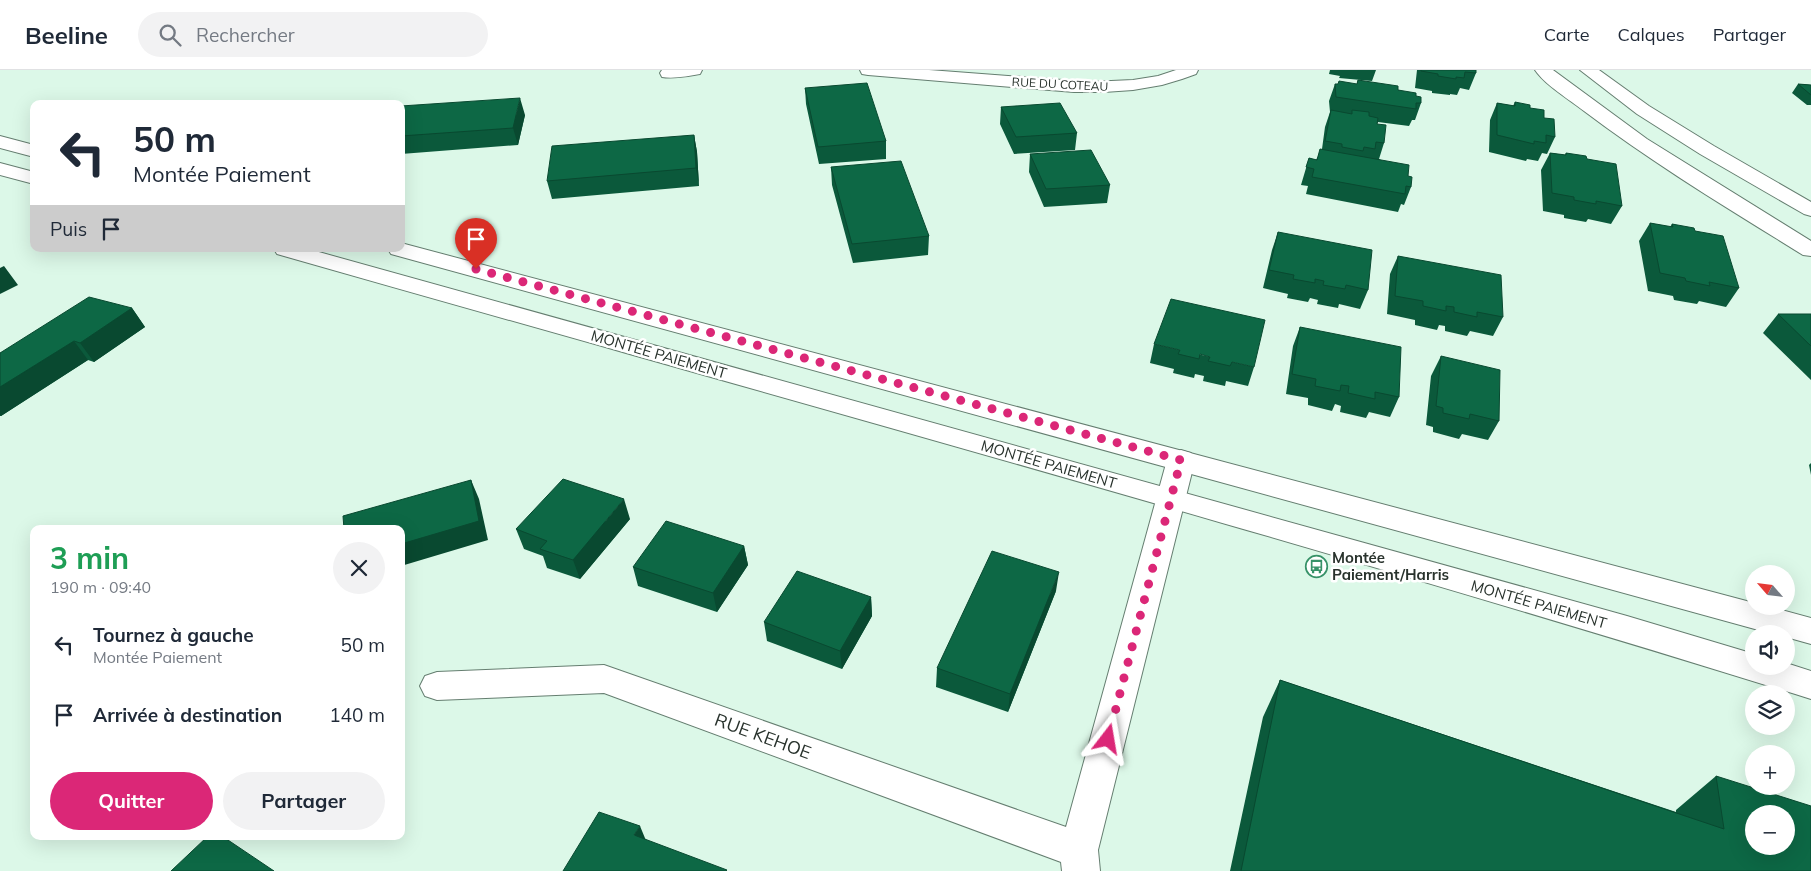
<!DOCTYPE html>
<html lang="fr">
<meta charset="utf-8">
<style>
:root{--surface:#fff;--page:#f2f2f3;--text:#1f2937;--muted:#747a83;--line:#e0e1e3;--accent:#db2777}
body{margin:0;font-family:Mulish,sans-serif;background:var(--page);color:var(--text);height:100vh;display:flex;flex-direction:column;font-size:19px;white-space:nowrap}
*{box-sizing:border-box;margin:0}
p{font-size:16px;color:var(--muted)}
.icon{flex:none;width:28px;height:28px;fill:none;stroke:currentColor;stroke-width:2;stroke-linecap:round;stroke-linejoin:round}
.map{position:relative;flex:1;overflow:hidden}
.sheet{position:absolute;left:30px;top:455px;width:375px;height:315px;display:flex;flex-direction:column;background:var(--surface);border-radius:10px;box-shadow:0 5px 20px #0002}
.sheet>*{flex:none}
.banner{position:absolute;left:30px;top:30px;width:375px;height:152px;border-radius:10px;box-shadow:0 5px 20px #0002;background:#fff;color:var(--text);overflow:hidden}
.needle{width:32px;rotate:298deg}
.buttons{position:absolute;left:1745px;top:495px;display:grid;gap:10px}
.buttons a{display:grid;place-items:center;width:50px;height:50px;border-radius:50%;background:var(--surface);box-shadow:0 5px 20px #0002;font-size:25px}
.pin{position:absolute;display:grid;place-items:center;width:42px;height:42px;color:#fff;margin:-51px -21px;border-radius:50% 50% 50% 0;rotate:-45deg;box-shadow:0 0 5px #0007}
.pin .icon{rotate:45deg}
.me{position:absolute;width:55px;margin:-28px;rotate:14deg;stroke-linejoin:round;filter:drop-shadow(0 0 4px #0008)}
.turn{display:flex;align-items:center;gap:18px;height:105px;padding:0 20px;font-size:22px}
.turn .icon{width:65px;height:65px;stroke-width:2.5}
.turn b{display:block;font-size:35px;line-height:42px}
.then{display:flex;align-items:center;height:48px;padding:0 20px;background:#0003;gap:10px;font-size:19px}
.round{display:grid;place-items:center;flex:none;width:52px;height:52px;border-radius:26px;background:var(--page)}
.overview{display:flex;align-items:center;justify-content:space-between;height:85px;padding:0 20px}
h1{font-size:30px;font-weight:700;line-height:38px;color:#1e9e55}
.cta{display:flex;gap:10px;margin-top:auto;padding:10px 20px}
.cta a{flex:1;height:58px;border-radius:30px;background:var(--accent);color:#fff;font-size:20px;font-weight:700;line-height:58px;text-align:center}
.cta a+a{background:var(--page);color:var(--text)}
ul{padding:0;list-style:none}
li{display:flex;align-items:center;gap:15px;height:70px;padding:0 20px}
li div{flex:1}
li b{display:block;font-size:19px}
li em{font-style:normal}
header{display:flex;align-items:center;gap:30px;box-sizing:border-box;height:70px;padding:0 25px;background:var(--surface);border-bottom:1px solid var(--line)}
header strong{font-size:24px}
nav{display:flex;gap:28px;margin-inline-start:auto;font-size:18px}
.search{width:350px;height:45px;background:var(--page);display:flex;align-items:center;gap:12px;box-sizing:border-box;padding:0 18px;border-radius:28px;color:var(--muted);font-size:19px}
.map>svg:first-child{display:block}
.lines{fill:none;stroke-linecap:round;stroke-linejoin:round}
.street-casing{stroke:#657e70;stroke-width:2}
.secondary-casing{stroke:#657e70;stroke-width:2}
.street{fill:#fff;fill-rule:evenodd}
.secondary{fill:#fff;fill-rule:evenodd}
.wall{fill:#0b593b}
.shaded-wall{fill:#094930}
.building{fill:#0d6845;stroke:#094930;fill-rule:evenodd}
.route{stroke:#db2777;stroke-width:9;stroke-dasharray:0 16.2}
.labels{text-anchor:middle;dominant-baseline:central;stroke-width:5;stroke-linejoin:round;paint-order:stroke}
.far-street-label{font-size:12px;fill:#28322c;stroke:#fff}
.street-label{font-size:15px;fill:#28322c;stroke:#fff}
.poi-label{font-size:15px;font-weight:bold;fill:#28322c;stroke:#fff;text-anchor:start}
.near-street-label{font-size:18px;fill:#28322c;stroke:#fff}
</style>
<header>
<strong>Beeline</strong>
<div class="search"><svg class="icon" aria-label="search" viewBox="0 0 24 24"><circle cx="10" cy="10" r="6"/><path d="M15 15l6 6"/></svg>Rechercher</div>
<nav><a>Carte</a><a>Calques</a><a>Partager</a></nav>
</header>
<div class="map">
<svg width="1811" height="801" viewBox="0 0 1811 801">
<rect width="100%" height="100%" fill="#dcf8e8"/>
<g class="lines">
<defs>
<path id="street" d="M662 0H702L700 4C688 6 674 9 662 7L660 3Z
M860 0H929L1089 12 1133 10 1158 6 1176 0H1198L1196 4 1182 9 1162 15 1133 20 1104 22H1074L868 5 862 4Z
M1181 380 1191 383 1195 390 1098 780 1100 801H1062L1061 792 604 623 437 630 425 626 420 616 425 606 437 602 604 595 1066 757 1167 390 1171 383Z"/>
<path id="secondary" d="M1535 0H1553L1647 69 1811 171V186L1803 185C1729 139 1654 94 1584 41 1570 30 1545 15 1535 0Z
M1580 0H1599L1649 36 1714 76 1811 132V146L1804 144 1700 84 1637 44Z
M0 66 34 75V87L0 78Z
M0 93 34 102V114L0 105Z
M401 173 1754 533V536H1767L1811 548V574L1786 567V564H1773L391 184 388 179H401Z
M274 179H308L1627 546 1754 584V596H1786V593L1811 601V629C1303 471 789 330 277 184Z"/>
</defs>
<!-- street casing -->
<use href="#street" class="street-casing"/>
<!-- secondary casing -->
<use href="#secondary" class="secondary-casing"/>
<!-- street -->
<use href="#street" class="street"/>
<!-- secondary -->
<use href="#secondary" class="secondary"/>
</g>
<!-- wall -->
<path class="wall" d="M1330 0H1376L1372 11 1339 8 1340 6 1329 4Z
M1417 0H1476V3L1469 20 1460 18 1457 25 1450 24V25L1432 23V21L1415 18Z
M1358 10 1398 20 1416 26 1421 33 1415 50H1412L1409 56 1378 52 1377 54 1384 73 1379 89 1408 106 1411 117 1404 135 1401 134 1398 142 1306 124 1308 116 1301 115 1309 88 1316 90 1322 79 1325 57 1330 42 1329 31 1335 14H1357Z
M1798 14 1811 15V35H1807L1792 23Z
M805 18 886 71V89L819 94 806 34Z
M1515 32 1544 48 1555 67 1547 84 1542 83 1538 91 1527 89 1526 91 1489 82 1490 50 1497 33 1513 36Z
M401 36 525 45 518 75 401 84Z
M1001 37 1077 63 1075 80 1014 84 1000 54Z
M694 65 697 82 699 116 552 129 547 111Z
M1550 83 1565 85 1566 83 1587 89 1622 136 1611 154 1588 149 1586 152 1564 148V145L1543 141 1541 100Z
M1030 84 1110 115 1107 133 1044 137 1029 102Z
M831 97 929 166 928 185 853 193 832 115Z
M1650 153 1670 157 1672 154 1695 161 1739 218 1726 237 1699 231 1697 234 1674 230 1673 226 1648 221 1639 171Z
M1278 162 1368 220 1360 239 1339 234 1338 238 1317 234 1318 230 1310 228 1308 232 1287 228 1288 224 1263 218 1272 180Z
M1398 186 1503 247 1493 266 1470 261 1467 266 1445 261V256L1439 255 1437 260 1415 255V250L1387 244 1390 204Z
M132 238 145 257 94 292 88 290 1 346H0V283Z
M1778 244H1811V310L1763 263Z
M1300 257 1399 327 1390 347 1369 342 1366 348 1340 342 1341 336 1335 334 1332 341 1308 335V328L1286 324 1293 276Z
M1154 274 1254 297 1248 316 1226 311 1225 316 1203 311 1204 306 1195 304 1194 308 1173 303 1174 299 1150 293Z
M1441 286 1499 351 1488 370 1462 364 1459 369 1433 362V357L1426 355 1431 306Z
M1811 393V405L1809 395Z
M630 449 580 509 547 498 543 486 524 479 516 459Z
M744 476 748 495 717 542 638 516 633 497Z
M1056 521 1008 642 936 617 937 598Z
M871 527 872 546 842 599 767 571 764 552Z
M1280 610 1676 742V740L1716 706 1811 801H1230L1263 647Z"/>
<!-- shaded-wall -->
<path class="shaded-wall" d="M520 28 525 45 518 75 513 58Z
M694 65 697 82 699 116 696 98Z
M4 196 18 215 0 224V198Z
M132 238 145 257 94 292 80 273Z
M74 271 88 290 1 346 0 345V317Z
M471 410 479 429 488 470 401 496V474Z
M624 429 630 449 580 509 573 490Z
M744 476 748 495 717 542 713 523Z
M1059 502 1056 521 1008 642 1010 624Z
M871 527 872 546 842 599 840 581Z
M640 756 647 773 634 765Z"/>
<!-- building -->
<path class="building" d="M1421 0H1476V3L1465 2 1464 8 1456 7V9L1438 6V4L1421 1Z
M1358 10 1398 16V20L1416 23V26L1421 27V33H1416V39L1336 27 1335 14H1338L1339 11 1357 14Z
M867 13 886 71 818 77 805 18Z
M1798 14 1811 15V25Z
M520 28 513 58 401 66V36Z
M1515 32 1530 35V38L1544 40V48L1554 49 1555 67 1546 65V73L1534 71V74L1497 65V33L1515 36Z
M1060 33 1077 63 1016 67 1001 37Z
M1331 40 1352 44V40L1369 42V46L1378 48 1377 54 1386 55 1384 73 1376 72 1375 79 1364 77 1363 81 1342 77V74L1325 71Z
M694 65 696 98 547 111 552 76Z
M1320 79 1409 95 1408 106 1412 107 1411 117 1406 116 1405 124 1312 107 1314 99 1306 97 1309 88 1317 90Z
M1091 80 1110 115 1046 119 1030 84Z
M1550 83 1566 85V83L1586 86 1587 89 1616 94 1622 136 1596 131V134L1574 130V127L1552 123Z
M901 91 929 166 852 174 831 97Z
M1650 153 1673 157 1672 154 1694 158 1695 161 1723 166 1739 218 1709 212 1710 216 1686 211 1685 208 1660 203Z
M1278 162 1372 180 1368 220 1346 215 1345 219 1323 215 1324 211 1315 209V213L1293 209 1294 205 1269 200Z
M1398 186 1501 205 1503 247 1477 242V247L1454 242V237L1446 236V241L1423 236V231L1395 226Z
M89 227 132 238 80 273 74 271 0 317V283Z
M1171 229 1265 250 1254 297 1232 292 1230 296 1208 291 1210 287 1200 284 1199 289 1178 284 1180 280 1154 274Z
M1778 244H1811V276Z
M1300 257 1401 277 1399 327 1375 322V329L1348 323 1349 316 1341 315 1340 321 1315 316 1316 309 1292 304Z
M1441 286 1500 300 1499 351 1470 344 1469 349 1443 343V338L1436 336Z
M563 409 624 429 573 490 540 479 547 471 516 459Z
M471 410 479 451 401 474V459H344L343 446Z
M666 451 744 476 713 523 633 497Z
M992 481 1059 502 1010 624 937 598Z
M797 501 871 527 840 581 764 552Z
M1280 610 1724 759 1716 706 1811 736V801H1241ZM1754 744H1786V776H1754Z
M599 742 640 756 634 765 727 800 726 801H563Z
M208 766H222L274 801H171Z"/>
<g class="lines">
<!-- route -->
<path class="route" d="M476 199 1181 390 1108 669"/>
</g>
<!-- icons -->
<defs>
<symbol id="bus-ring" viewBox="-11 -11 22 22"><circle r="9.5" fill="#fff" stroke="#379268" stroke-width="1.5"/><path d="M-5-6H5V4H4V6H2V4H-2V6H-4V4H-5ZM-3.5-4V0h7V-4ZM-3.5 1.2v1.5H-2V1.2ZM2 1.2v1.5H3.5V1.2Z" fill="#379268"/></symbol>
</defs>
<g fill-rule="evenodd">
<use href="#bus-ring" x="1304" y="484" width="25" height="25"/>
</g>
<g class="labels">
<!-- far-street labels -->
<g class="far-street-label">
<text transform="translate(1060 14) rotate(3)">RUE DU COTEAU</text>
</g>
<!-- street labels -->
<g class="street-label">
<text transform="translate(659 284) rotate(16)">MONTÉE PAIEMENT</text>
<text transform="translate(1049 394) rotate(16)">MONTÉE PAIEMENT</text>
<text transform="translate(1539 534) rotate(16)">MONTÉE PAIEMENT</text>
</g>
<!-- poi labels -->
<g class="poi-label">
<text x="1332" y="487">Montée<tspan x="1332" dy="17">Paiement/Harris</tspan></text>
</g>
<!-- near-street labels -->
<g class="near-street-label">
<text transform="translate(763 666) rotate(20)">RUE KEHOE</text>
</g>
</g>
</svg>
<div class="buttons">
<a><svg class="needle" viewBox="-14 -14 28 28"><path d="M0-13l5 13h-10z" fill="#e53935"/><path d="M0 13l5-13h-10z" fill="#747a83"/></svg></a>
<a><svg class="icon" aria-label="sound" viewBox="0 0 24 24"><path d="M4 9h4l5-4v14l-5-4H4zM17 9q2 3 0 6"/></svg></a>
<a><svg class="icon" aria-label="layers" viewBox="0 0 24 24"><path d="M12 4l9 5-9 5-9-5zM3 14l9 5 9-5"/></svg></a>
<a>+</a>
<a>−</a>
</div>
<div class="pin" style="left:476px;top:199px;background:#d93025"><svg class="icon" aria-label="arrive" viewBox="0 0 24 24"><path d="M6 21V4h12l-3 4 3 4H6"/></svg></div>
<svg class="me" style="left:1108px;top:669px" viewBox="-20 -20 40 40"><path d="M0-17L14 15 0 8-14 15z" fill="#db2777" stroke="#fff" stroke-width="4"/></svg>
<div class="banner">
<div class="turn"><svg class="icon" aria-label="left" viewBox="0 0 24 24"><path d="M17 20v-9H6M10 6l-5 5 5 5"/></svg><div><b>50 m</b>Montée Paiement</div></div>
<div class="then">Puis<svg class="icon" aria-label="arrive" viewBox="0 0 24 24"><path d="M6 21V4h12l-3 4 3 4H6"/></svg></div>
</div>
<section class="sheet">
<div class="overview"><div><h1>3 min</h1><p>190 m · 09:40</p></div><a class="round"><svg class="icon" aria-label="close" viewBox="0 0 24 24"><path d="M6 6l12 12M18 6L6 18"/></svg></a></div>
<ul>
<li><svg class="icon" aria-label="left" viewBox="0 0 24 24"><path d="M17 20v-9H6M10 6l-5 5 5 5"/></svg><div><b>Tournez à gauche</b><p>Montée Paiement</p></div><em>50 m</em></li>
<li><svg class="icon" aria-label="arrive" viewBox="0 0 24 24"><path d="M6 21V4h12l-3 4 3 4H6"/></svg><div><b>Arrivée à destination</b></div><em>140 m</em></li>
</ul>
<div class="cta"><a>Quitter</a><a>Partager</a></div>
</section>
</div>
